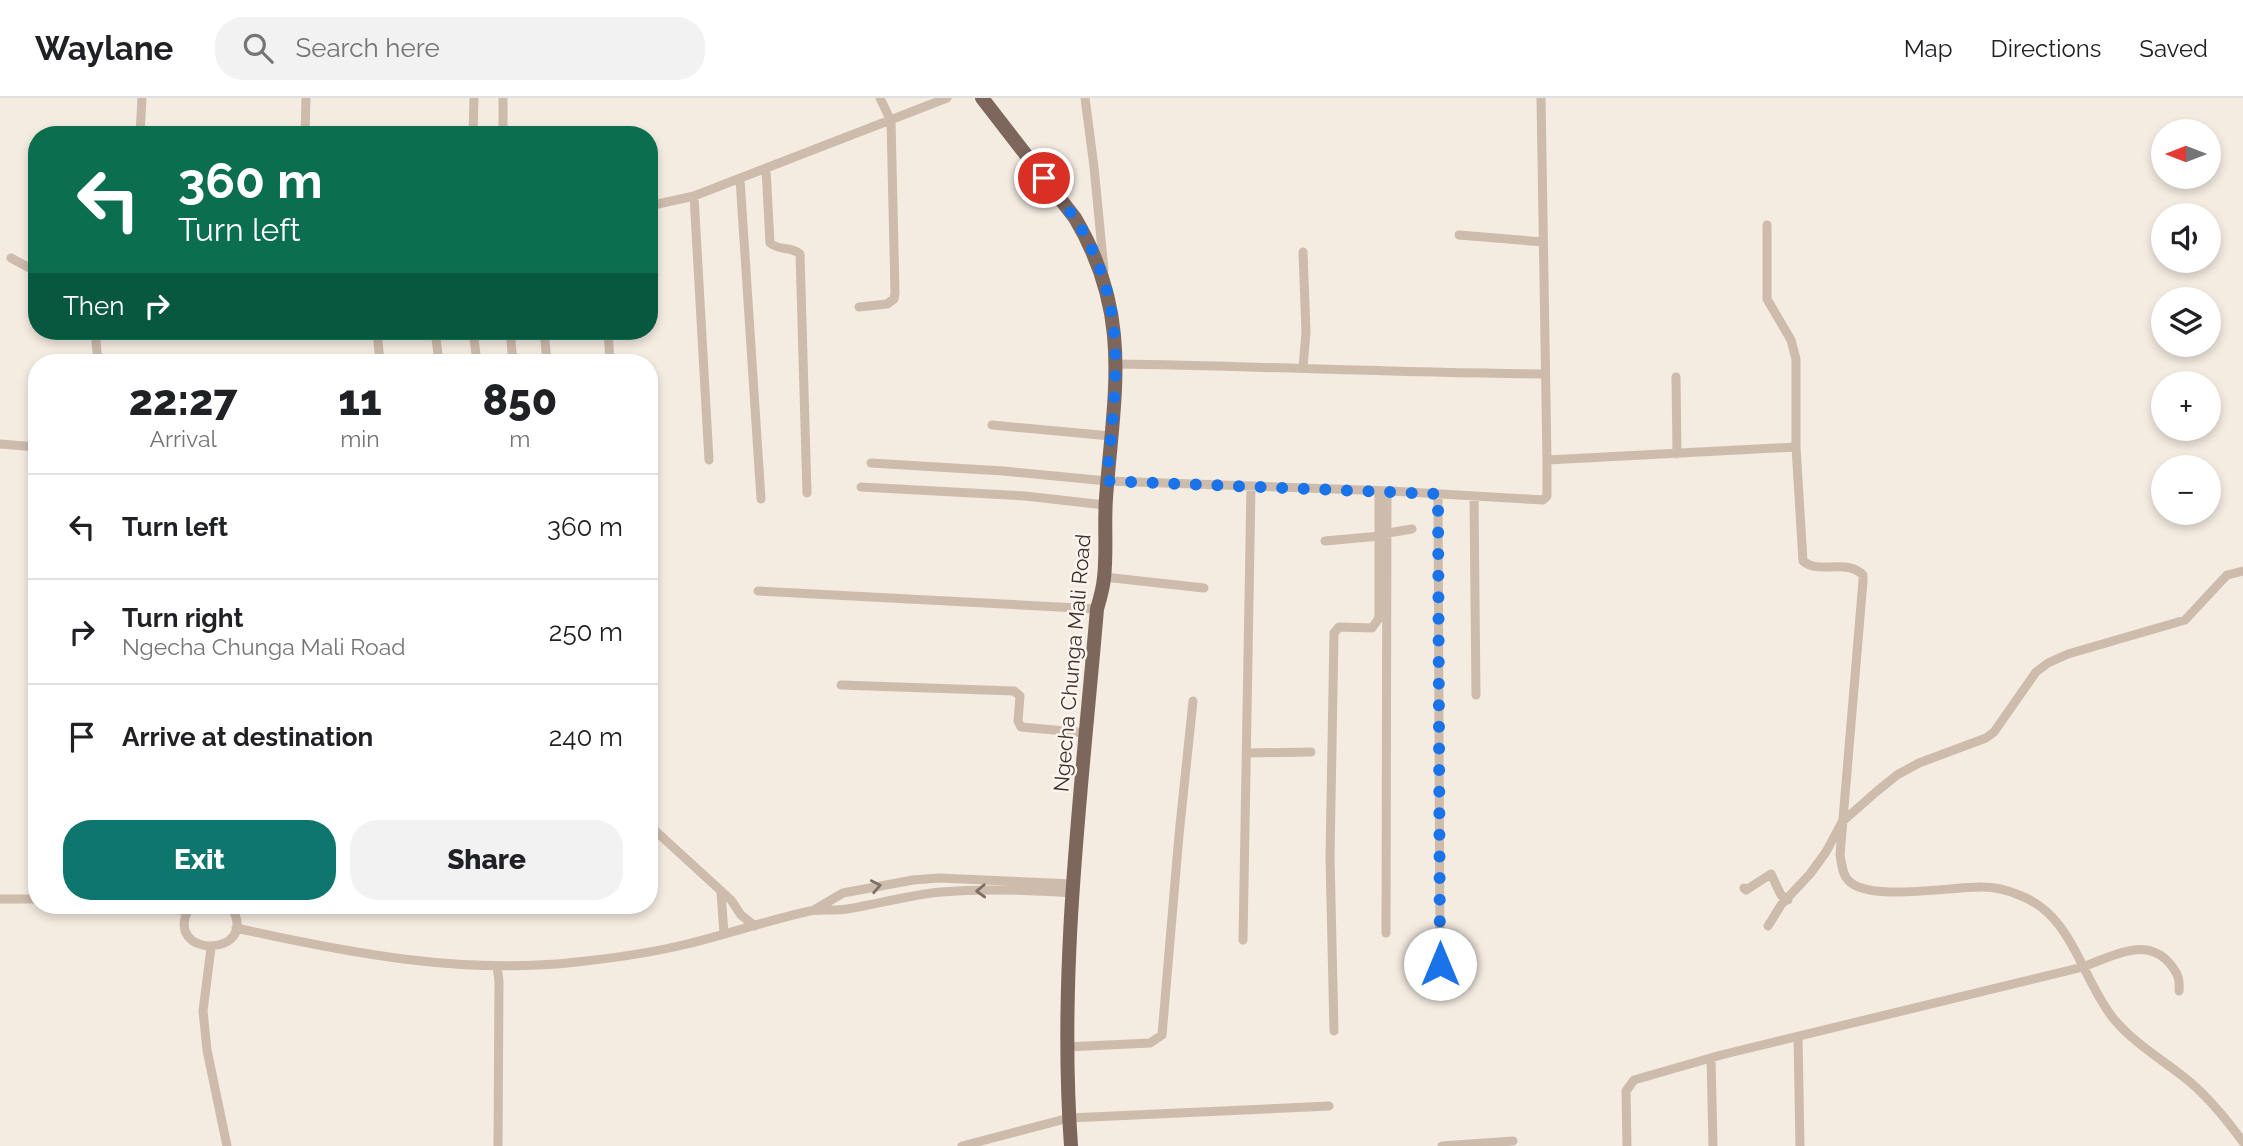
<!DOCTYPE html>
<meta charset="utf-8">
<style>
:root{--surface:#fff;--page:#f2f2f2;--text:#202124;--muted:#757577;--line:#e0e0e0;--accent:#0f766e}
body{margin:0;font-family:Raleway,sans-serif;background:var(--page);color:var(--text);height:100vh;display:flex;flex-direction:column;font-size:26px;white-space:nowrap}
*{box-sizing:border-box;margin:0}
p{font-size:23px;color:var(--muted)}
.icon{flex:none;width:38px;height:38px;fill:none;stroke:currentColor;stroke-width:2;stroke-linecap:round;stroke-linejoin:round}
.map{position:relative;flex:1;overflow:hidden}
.drawer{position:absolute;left:28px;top:256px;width:630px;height:560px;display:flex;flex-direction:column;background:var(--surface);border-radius:28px;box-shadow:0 4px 10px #0003}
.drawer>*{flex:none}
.banner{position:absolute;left:28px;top:28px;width:630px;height:214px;border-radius:28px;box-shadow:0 4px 10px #0003;background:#0b6e4f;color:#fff;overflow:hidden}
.needle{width:46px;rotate:270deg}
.buttons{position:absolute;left:2151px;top:21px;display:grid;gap:14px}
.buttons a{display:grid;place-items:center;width:70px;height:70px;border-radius:50%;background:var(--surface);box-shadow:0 4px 10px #0003;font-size:35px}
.pin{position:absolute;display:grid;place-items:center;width:60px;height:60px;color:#fff;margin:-30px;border:4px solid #fff;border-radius:50%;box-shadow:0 2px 7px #0007}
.me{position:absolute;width:77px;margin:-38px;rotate:0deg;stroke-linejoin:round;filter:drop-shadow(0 0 5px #0008)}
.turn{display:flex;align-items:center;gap:24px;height:147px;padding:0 35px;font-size:32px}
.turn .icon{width:91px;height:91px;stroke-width:2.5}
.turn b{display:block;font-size:49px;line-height:60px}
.then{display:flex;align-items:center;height:66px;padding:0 35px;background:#0003;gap:14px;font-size:26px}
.eta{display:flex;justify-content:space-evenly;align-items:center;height:119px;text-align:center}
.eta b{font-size:42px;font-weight:800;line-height:49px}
.action{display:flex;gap:14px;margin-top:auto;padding:14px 35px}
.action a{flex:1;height:80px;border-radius:28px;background:var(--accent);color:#fff;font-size:28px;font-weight:800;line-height:80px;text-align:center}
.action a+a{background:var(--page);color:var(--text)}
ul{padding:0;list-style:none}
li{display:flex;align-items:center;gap:21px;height:105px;padding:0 35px;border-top:2px solid var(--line)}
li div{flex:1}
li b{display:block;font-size:26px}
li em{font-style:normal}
header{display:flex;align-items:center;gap:42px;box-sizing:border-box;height:98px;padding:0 35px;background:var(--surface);border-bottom:2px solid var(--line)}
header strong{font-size:33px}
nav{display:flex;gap:38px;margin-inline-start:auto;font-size:24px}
.search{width:490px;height:63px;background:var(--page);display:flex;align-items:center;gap:18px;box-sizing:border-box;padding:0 24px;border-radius:28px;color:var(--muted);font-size:26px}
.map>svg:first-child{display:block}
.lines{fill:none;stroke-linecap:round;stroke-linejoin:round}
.minor{stroke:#cdbbac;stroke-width:9}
.primary{stroke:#7d675c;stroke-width:14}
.oneway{stroke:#7d6f65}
.route{stroke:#1a73e8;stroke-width:12;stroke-dasharray:0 21.6}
.labels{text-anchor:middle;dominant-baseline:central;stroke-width:5;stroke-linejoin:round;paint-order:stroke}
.street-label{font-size:21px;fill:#3b302b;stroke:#fbf5ee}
</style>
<header>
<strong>Waylane</strong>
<div class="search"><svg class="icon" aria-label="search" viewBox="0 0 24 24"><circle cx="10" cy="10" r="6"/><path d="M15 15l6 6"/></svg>Search here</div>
<nav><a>Map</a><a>Directions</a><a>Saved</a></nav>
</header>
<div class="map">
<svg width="2243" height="1048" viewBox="0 0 2243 1048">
<rect width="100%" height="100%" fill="#f4ebe1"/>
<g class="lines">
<!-- minor -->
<path class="minor" d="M1085 0 1094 69 1104 172
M140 37 142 0
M305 37 306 0
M473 37 474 0
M503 37V0
M766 71 770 145C779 153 791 148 800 156L807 395
M740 81 761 401
M694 98 709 362
M649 108 694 98 947 0
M1767 127V201L1791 242 1796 261V349
M1459 137 1543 144
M1303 154 1306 234 1303 270
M11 160 37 174
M859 209 887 206 894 201 895 195 891 23 880 0
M95 233 98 264
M377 233 380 264
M435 233 439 264
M473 233 477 264
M510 233 513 264
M544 233 547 264
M608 233 610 264
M1117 266C1260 268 1402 275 1545 276
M1676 279 1677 356
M992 327 1111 338
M0 346 37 349
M1547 362 1796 349 1803 463C1819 477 1847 460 1863 477V483L1840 757C1842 766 1842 776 1848 782 1868 805 1952 788 1983 789 1995 789 2007 792 2019 797 2073 817 2080 878 2113 920 2134 946 2165 963 2190 984 2211 1002 2227 1022 2243 1044
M871 365 1003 373 1107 383 1390 393 1543 402 1547 398V362L1541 0
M861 389 1025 398 1105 407
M1438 396 1440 866
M1474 399 1476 597
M1388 435 1412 431
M1325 443 1380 438
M1104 479 1204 490
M758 493 1097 511
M841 587 1014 593 1020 598 1018 623 1021 629 1087 635
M1246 655 1311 654
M649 727 731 802 741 817 755 828
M1744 790 1746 792 1771 776 1781 797 1788 802
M721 794 724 836
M0 801H37
M147 807 187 813
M191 807C157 862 265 861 230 807
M814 812 843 795 913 782 939 780 1074 786
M1768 828 1781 807 1810 776 1826 754 1842 724 1876 694 1897 677 1919 665 1986 640 1994 634 2036 574 2048 565 2068 556 2185 522 2227 477 2243 473
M236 830C348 855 462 877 577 864 614 860 651 855 687 846 728 836 769 822 810 813 822 811 835 813 847 811 878 806 909 797 941 794 985 790 1029 792 1073 795
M1386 835 1387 393
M1243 842 1251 388
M211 850 203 913 207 952 227 1048
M497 868 499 883 498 1048
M1334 933 1330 759 1334 535 1339 529 1372 530 1379 520V395
M1798 939 1800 1048
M1066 949 1150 945 1162 937 1179 737 1193 603
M1711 960 1713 1048
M962 1048 1069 1020 1329 1008
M1442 1048 1513 1043
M1627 1048 1626 993 1634 982 1721 957 2083 869C2113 858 2147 837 2171 867 2178 876 2180 881 2179 893"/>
<!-- primary -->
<path class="primary" d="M982 0 1075 120C1133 218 1114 294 1106 400 1104 426 1107 454 1104 480 1103 490 1100 501 1097 511 1082 689 1058 869 1071 1048"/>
</g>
<!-- one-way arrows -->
<defs><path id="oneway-chevron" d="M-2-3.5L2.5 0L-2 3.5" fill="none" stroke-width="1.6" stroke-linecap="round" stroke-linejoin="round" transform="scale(1.75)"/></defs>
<g class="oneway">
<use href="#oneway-chevron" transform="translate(876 788) rotate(-11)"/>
<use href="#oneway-chevron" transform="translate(981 793) rotate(178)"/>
</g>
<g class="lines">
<!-- route -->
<path class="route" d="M1044 80C1059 100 1076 119 1087 141 1129 224 1114 295 1107 383L1438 396 1440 866"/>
</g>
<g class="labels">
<!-- street labels -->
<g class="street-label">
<text transform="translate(1072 565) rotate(-85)">Ngecha Chunga Mali Road</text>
</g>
</g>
</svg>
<div class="buttons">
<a><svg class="needle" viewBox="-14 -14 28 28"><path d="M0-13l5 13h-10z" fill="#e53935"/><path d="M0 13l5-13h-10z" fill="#757577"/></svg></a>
<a><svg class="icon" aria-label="sound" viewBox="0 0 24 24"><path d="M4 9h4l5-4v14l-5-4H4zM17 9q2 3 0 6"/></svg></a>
<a><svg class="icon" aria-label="layers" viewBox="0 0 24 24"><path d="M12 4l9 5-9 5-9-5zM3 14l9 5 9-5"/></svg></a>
<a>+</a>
<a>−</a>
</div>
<div class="pin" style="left:1044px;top:80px;background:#d93025"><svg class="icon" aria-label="arrive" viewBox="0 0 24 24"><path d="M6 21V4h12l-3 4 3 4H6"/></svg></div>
<svg class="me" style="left:1440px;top:866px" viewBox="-20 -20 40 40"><circle r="19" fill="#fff"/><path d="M0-13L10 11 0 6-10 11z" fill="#1a73e8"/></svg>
<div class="banner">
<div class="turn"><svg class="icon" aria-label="left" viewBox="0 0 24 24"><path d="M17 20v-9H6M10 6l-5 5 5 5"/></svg><div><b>360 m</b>Turn left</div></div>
<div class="then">Then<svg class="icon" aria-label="right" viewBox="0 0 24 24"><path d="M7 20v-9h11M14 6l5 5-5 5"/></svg></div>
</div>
<section class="drawer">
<div class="eta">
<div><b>22:27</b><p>Arrival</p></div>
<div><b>11</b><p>min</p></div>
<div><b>850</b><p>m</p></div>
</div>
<ul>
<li><svg class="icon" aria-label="left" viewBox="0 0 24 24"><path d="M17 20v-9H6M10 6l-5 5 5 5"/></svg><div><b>Turn left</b></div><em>360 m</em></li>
<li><svg class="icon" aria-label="right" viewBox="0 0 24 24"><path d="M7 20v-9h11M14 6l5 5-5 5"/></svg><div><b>Turn right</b><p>Ngecha Chunga Mali Road</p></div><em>250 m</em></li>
<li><svg class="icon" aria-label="arrive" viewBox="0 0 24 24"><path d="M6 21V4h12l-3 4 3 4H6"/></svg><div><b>Arrive at destination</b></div><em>240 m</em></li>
</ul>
<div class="action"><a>Exit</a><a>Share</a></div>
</section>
</div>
